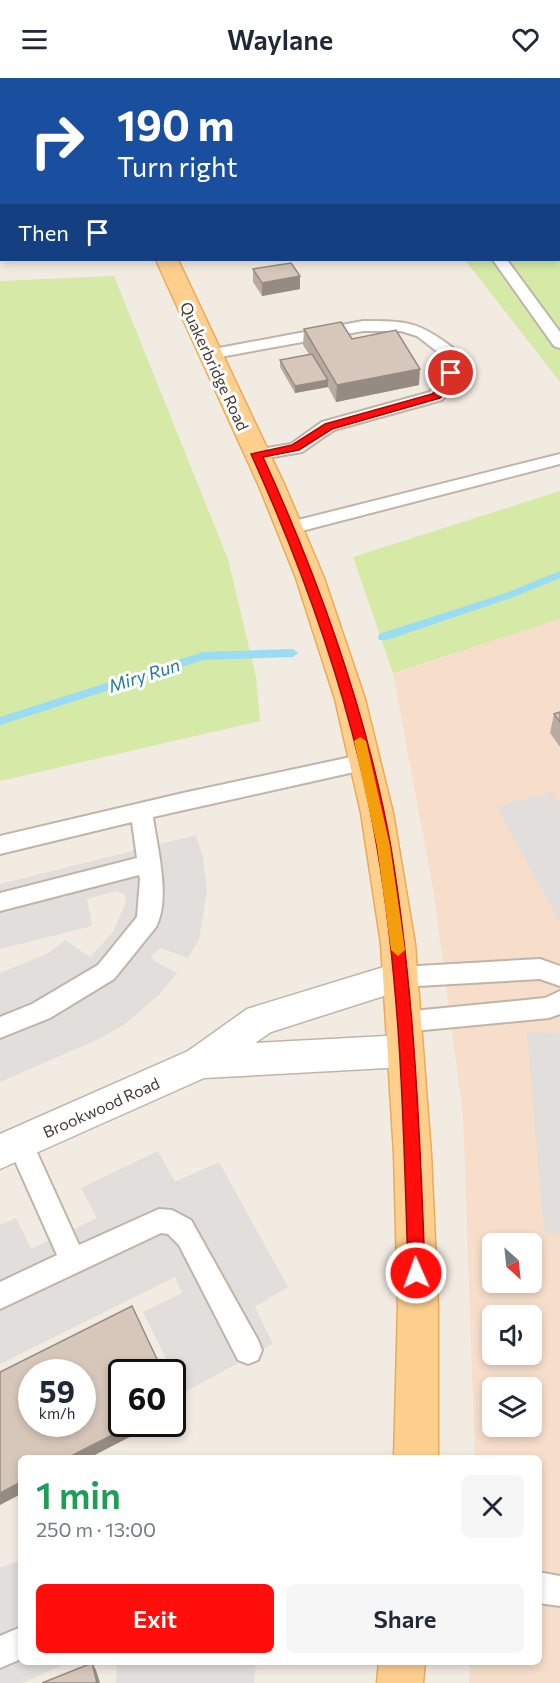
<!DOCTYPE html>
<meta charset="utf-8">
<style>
:root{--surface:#fff;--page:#f6f6f7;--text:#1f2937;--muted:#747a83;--accent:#ff0e0c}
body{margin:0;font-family:Commissioner,sans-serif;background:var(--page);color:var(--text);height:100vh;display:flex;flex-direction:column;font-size:22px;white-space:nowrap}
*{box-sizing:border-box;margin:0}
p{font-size:20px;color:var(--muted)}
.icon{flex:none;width:33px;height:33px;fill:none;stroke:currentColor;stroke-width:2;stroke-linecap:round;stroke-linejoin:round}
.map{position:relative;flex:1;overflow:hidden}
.panel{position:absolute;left:18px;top:1377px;width:524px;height:210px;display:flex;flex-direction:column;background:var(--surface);border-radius:9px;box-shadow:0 3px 9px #0003}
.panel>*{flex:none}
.banner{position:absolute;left:0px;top:0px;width:561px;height:183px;box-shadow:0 3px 9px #0003;background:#1a4fa0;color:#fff;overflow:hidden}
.needle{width:39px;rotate:153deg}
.fabs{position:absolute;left:482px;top:1155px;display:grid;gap:12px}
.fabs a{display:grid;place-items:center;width:60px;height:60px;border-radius:9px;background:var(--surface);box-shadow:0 3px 9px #0003;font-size:30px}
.speed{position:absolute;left:18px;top:1281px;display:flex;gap:12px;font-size:30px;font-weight:700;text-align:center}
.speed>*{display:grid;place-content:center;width:78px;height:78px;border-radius:50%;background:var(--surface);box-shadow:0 3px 9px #0003;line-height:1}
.speed small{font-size:15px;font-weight:400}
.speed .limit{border:3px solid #111;border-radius:9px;background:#fff;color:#111}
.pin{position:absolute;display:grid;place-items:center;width:51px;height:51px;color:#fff;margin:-26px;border:3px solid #fff;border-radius:50%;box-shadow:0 2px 6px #0007}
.me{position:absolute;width:66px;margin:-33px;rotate:358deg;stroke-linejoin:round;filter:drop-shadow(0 0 4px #0008)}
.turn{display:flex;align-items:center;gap:21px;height:126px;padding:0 18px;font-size:27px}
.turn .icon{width:78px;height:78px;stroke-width:2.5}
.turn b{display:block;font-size:42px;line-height:51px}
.then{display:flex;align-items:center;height:57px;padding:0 18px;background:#0003;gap:12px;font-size:22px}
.round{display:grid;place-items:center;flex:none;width:63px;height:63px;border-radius:9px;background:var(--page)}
.overview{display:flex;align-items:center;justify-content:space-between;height:102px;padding:0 18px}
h1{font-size:36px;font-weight:600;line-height:45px;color:#1e9e55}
.cta{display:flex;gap:12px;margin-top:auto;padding:12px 18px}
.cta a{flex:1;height:69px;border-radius:9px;background:var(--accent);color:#fff;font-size:24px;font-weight:600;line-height:69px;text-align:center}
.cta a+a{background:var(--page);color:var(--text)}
header{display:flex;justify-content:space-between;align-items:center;height:78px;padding:0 18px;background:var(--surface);font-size:27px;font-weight:600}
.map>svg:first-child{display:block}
.commercial{fill:#f6decb;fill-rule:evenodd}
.green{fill:#d5eaa7}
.parking{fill:#e2dedb}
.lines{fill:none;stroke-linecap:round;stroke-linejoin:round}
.stream{fill:#99dcf4;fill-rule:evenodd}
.service-casing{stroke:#c1b4a7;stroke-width:4}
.minor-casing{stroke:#c1b4a7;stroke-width:3}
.primary-casing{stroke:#eaaa58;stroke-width:3}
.service{fill:#fff;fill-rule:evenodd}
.minor{fill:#fff;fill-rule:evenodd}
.primary{fill:#ffcf8e;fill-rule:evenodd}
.wall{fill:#b9aba0}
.shaded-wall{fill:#968b82}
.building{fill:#d7c7ba;stroke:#968b82;stroke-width:1.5;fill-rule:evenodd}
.route{fill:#ff0e0c;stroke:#a60908;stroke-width:1.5}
.slow{fill:#f59e0b}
.labels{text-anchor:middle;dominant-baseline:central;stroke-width:6;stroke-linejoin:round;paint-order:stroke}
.street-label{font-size:16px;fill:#443a32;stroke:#fff}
.water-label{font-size:18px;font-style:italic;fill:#237a9c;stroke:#fff}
</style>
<header><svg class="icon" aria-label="menu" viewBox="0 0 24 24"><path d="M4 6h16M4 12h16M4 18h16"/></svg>Waylane<svg class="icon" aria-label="heart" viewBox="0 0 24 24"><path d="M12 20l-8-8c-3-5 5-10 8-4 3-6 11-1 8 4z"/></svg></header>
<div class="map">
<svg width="560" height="1605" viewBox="0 0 560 1605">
<rect width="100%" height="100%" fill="#f2ebe2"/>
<!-- commercial -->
<path class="commercial" d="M560 541V1605H469L470 1584H538V1380H475L463 1037 433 810 393 595ZM492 1166H531V1204H492ZM492 1238H531V1276H492ZM492 1310H531V1348H492Z"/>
<!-- green -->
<path class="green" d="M560 43V304L465 182H560Z
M114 198 228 481 256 599 260 643 0 703V203Z
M560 413V541L393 595 353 479Z"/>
<!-- parking -->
<path class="parking" d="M552 714 560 727V845L497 729Z
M196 757 203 780 207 814 199 862 188 880 161 870 151 878 154 883 177 895 158 918 125 946 99 961 0 1004V895L49 875 65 862 90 879 113 854 126 824 124 816 116 813 87 821 92 848 0 871V806Z
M527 954 560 955V1156L544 1154Z
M158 1073 175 1104 219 1084 288 1209 255 1229 273 1266 183 1315 143 1234 182 1215 175 1199 0 1286V1147L16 1140 31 1171 97 1140 81 1110Z
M21 1482V1584H70L22 1605H0V1490Z
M117 1584H256L254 1605H116Z"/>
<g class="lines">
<!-- stream -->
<path class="stream" d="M560 493V500L511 520 387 562H379L378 559 379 556 503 516Z
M293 571 298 575 293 579 203 582 0 647V639L203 574Z"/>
<defs>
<path id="service" d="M493 182H507L560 254V270L554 268Z
M363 243C406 243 418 243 453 270 463 288 456 307 442 322L334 352 302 374 256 382 250 381 247 377 250 373 291 366 322 344 430 314 441 297 439 275 417 258 401 253H363L209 281 203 279 201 276 203 273Z
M560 376V386L290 456 281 450 290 444Z
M365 676 372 678 376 684 372 690 153 739C157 769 171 820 156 849L114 901 50 940 0 960V939L32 926 98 887 137 839 140 801 139 797 0 833V815L137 780 132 744 0 776V758L183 715Z
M540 881 560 888V908L540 901 400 909 392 906 388 899 392 892 400 889Z
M560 913V936L549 940 403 954 394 951 391 944 394 937 403 934 545 920Z
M20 1053 29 1057 79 1167 159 1131 172 1132 191 1142 258 1262 262 1272 258 1282 248 1286 238 1282 179 1167 168 1156 161 1155 0 1231V1204L57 1177 7 1065 11 1057Z
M538 1494 560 1498V1528L538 1525Z
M21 1549V1581L0 1590V1558Z"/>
<path id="minor" d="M406 0H430L405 2Z
M0 36H2V48H0Z
M400 884 412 889 417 899 412 909 271 954 255 965 405 957 418 962 423 973 418 984 405 989 204 1000 0 1091V1056L188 973 247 931Z"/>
<path id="primary" d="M75 0H95V2H76Z
M156 182H178L285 408 324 500 365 621 393 735 415 866 431 1076 438 1228V1380H394L398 1228 394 1076 381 866 361 735 335 621 296 500 259 408Z
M379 1584H425L423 1605H377Z"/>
</defs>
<!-- service casing -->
<use href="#service" class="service-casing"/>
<!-- minor casing -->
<use href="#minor" class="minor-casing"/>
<!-- primary casing -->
<use href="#primary" class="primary-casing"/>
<!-- service -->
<use href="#service" class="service"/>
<!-- minor -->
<use href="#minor" class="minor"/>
<!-- primary -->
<use href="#primary" class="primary"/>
</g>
<!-- wall -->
<path class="wall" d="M545 0H560V10V2H547Z
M253 191 300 198V211L262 218 253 204Z
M304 251 352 261 419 307 336 324 328 309 295 315 280 289V282L309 276 303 267Z
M560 634V669L550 655 554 636Z"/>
<!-- shaded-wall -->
<path class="shaded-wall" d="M298 0H317L311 2H298Z
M2 7V20H0V8Z
M0 80H2V93H0Z
M0 136H2V149L0 140Z
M300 198V211L262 218V205Z
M420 291 419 307 336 324 337 307Z
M328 302V309L295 315V308Z
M177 1323 179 1333 172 1336V1325Z
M134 1346H155L89 1380H67Z
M21 1404V1416L0 1427V1415Z
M92 1585 96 1592 100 1605H97Z"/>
<!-- building -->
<path class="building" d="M0 0H17L18 2H2V7L0 8Z
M175 0H191V2H174Z
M235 0H271L273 2H237Z
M511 0H541L543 2 507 1Z
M0 65H2V80H0Z
M0 114H2V136H0Z
M291 185 300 198 262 205 253 191Z
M341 244 352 261 396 252 420 291 337 307 304 251Z
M312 276 328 302 295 308 280 282Z
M560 634V644L554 636Z
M132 1228 163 1294H122V1346H134L67 1380H21V1404L0 1415V1294ZM32 1294H82V1346H32Z
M172 1314 177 1323 172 1325Z
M92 1585 97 1605H42Z"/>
<!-- route -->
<path class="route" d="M448 293 456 295 452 308 440 320 332 351 299 372 263 379C320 504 367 634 391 770 414 910 420 1053 425 1195L422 1201 416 1203 411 1201 408 1195C404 1053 401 910 377 769 354 633 308 502 251 376L292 367 325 346 432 316 442 307Z"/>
<!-- slow -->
<path class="slow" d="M360 659 366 663 390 768 405 872 398 878 391 872 377 768 354 663Z"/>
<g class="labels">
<!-- street labels -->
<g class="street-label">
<text transform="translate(215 288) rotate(65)">Quakerbridge Road</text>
<text transform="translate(101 1029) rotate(-24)">Brookwood Road</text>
</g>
<!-- water labels -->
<g class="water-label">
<text transform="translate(144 597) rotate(-18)">Miry Run</text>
</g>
</g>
</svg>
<div class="fabs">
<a><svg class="needle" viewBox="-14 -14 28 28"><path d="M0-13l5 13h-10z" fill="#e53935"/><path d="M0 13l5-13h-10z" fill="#747a83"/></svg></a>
<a><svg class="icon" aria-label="sound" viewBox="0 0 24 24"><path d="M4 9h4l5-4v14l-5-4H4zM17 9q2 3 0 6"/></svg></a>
<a><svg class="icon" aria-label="layers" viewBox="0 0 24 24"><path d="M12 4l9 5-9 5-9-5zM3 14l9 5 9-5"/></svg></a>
</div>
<div class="speed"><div>59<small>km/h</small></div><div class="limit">60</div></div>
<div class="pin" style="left:451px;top:295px;background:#d93025"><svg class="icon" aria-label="arrive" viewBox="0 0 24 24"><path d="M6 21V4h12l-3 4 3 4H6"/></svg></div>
<svg class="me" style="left:416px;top:1195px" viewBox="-20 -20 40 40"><circle r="17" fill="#ff0e0c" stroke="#fff" stroke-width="3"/><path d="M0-11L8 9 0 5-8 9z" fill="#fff"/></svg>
<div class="banner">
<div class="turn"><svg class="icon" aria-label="right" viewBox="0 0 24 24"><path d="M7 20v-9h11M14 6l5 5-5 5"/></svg><div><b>190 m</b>Turn right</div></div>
<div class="then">Then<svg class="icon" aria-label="arrive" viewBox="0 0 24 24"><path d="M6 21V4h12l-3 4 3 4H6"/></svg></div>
</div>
<section class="panel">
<div class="overview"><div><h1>1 min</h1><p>250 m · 13:00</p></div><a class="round"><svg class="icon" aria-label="close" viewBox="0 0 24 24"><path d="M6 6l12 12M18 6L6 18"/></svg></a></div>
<div class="cta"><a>Exit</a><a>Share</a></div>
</section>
</div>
